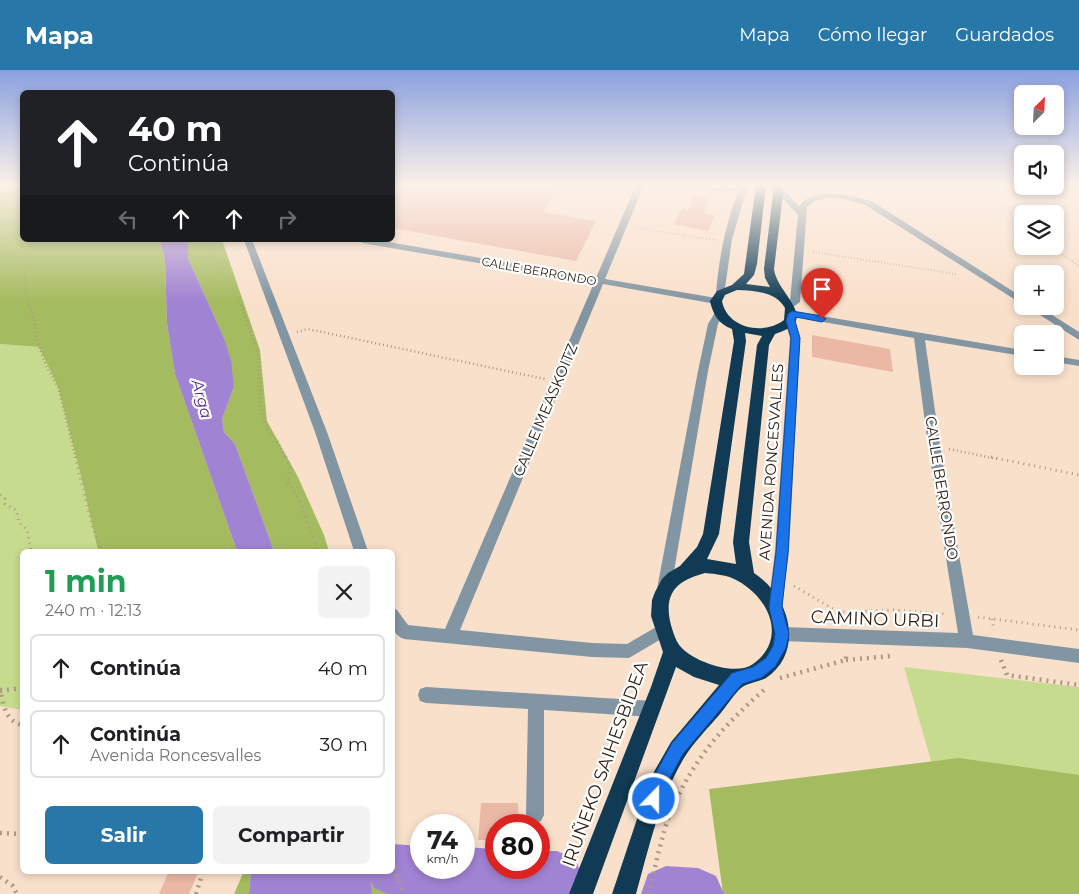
<!DOCTYPE html>
<html lang="es">
<meta charset="utf-8">
<style>
:root{--surface:#fff;--page:#f2f2f2;--text:#202124;--muted:#757577;--line:#e0e0e0;--accent:#2777a9}
body{margin:0;font-family:Montserrat,sans-serif;background:var(--page);color:var(--text);height:100vh;display:flex;flex-direction:column;font-size:19px;white-space:nowrap}
*{box-sizing:border-box;margin:0}
p{font-size:16px;color:var(--muted)}
.icon{flex:none;width:28px;height:28px;fill:none;stroke:currentColor;stroke-width:2;stroke-linecap:round;stroke-linejoin:round}
.map{position:relative;flex:1;overflow:hidden}
.details{position:absolute;left:20px;top:479px;width:375px;height:325px;display:flex;flex-direction:column;background:var(--surface);border-radius:8px;box-shadow:0 2px 8px #0003}
.details>*{flex:none}
.top-card{position:absolute;left:20px;top:20px;width:375px;height:152px;border-radius:8px;box-shadow:0 2px 8px #0003;background:#202124;color:#fff;overflow:hidden}
.needle{width:32px;rotate:24deg}
.controls{position:absolute;left:1014px;top:15px;display:grid;gap:10px}
.controls a{display:grid;place-items:center;width:50px;height:50px;border-radius:8px;background:var(--surface);box-shadow:0 2px 8px #0003;font-size:25px}
.speed{position:absolute;left:410px;top:744px;display:flex;gap:10px;font-size:25px;font-weight:700;text-align:center}
.speed>*{display:grid;place-content:center;width:65px;height:65px;border-radius:50%;background:var(--surface);box-shadow:0 2px 8px #0003;line-height:1}
.speed small{font-size:12px;font-weight:400}
.speed .limit{border:8px solid #d22;background:#fff;color:#111}
.pin{position:absolute;display:grid;place-items:center;width:42px;height:42px;color:#fff;margin:-51px -21px;border-radius:50% 50% 50% 0;rotate:-45deg;box-shadow:0 0 5px #0007}
.pin .icon{rotate:45deg}
.me{position:absolute;width:55px;margin:-28px;rotate:22deg;stroke-linejoin:round;filter:drop-shadow(0 0 4px #0008)}
.turn{display:flex;align-items:center;gap:18px;height:105px;padding:0 25px;font-size:22px}
.turn .icon{width:65px;height:65px;stroke-width:2.5}
.turn b{display:block;font-size:35px;line-height:42px}
.lanes{display:flex;align-items:center;height:48px;padding:0 25px;background:#0003;justify-content:center;gap:25px;direction:ltr}
.lanes .off{opacity:.35}
.round{display:grid;place-items:center;flex:none;width:52px;height:52px;border-radius:8px;background:var(--page)}
.summary{display:flex;align-items:center;justify-content:space-between;height:85px;padding:0 25px}
h1{font-size:30px;font-weight:700;line-height:38px;color:#1e9e55}
.primary-button{display:flex;gap:10px;margin-top:auto;padding:10px 25px}
.primary-button a{flex:1;height:58px;border-radius:8px;background:var(--accent);color:#fff;font-size:20px;font-weight:700;line-height:58px;text-align:center}
.primary-button a+a{background:var(--page);color:var(--text)}
ul{padding:0;list-style:none}
li{display:flex;align-items:center;gap:15px;height:68px;margin:0 10px 8px;padding:0 15px;border:2px solid var(--line);border-radius:8px}
li div{flex:1}
li b{display:block;font-size:19px}
li em{font-style:normal}
header{display:flex;align-items:center;gap:30px;box-sizing:border-box;height:70px;padding:0 25px;background:var(--accent);color:#fff}
header strong{font-size:24px}
nav{display:flex;gap:28px;margin-inline-start:auto;font-size:18px}
.map>svg:first-child{display:block}
.green{fill:#c7db8e}
.forest{fill:#a5bb5f}
.water{fill:#a183d3}
.lines{fill:none;stroke-linecap:round;stroke-linejoin:round}
.river{fill:#a183d3;fill-rule:evenodd}
.building{fill:#ebb8a6}
.path-far3{stroke:#ae9886;stroke-width:2;stroke-dasharray:0.5 2.5;stroke-linecap:butt}
.path-far2{stroke:#ae9886;stroke-width:2.5;stroke-dasharray:1 3;stroke-linecap:butt}
.path-far1{stroke:#ae9886;stroke-width:3;stroke-dasharray:1 4.5;stroke-linecap:butt}
.path{stroke:#ae9886;stroke-width:4.5;stroke-dasharray:2 5;stroke-linecap:butt}
.minor{fill:#8295a2;fill-rule:evenodd}
.highway{fill:#113b55;fill-rule:evenodd}
.route{fill:#1a73e8;stroke:#114b97}
.labels{text-anchor:middle;dominant-baseline:central;stroke-width:4.5;stroke-linejoin:round;paint-order:stroke}
.far-street-label{font-size:12px;fill:#322215;stroke:#fff}
.street-label{font-size:15px;fill:#322215;stroke:#fff}
.water-label{font-size:16px;font-style:italic;fill:#582e8d;stroke:#fff}
.near-street-label{font-size:18px;fill:#322215;stroke:#fff}
</style>
<header>
<strong>Mapa</strong>
<nav><a>Mapa</a><a>Cómo llegar</a><a>Guardados</a></nav>
</header>
<div class="map">
<svg width="1079" height="824" viewBox="0 0 1079 824">
<rect width="100%" height="100%" fill="#f9e0cb"/>
<!-- green -->
<path class="green" d="M0 274 39 277 58 317 82 410 98 481H22V640L0 636Z
M904 597 1079 617V709L931 691Z
M403 806 560 814 557 824H411Z"/>
<!-- forest -->
<path class="forest" d="M0 115H22V170H160L165 191 167 254 175 304 237 481H98L82 410 58 317 39 277 0 274Z
M188 170H222L260 280 267 351 298 407 324 465 329 481H274L235 374 224 362 222 349 234 317 224 268 188 188Z
M959 688 1079 705V824H723L709 719Z
M393 779 406 824H372L371 801H392Z
M244 801H251L249 824H234Z"/>
<!-- water -->
<path class="water" d="M160 170H188V188L224 268 231 291 234 317 222 349 224 362 235 374 274 481H237L175 304 167 254 165 191Z
M251 801H371L372 824H249Z"/>
<g class="lines">
<!-- river -->
<path class="river" d="M392 774 421 776V798H464V777L496 779V798H539V781H557L575 789 583 807 576 824H388L374 818 367 801H392Z
M666 796 698 798 716 806 724 824H641L648 804Z"/>
</g>
<!-- building -->
<path class="building" d="M392 115H560L543 142 596 151 576 191 392 158Z
M693 126 708 128 704 144 715 146 708 161 674 154 682 138 689 140Z
M812 265 890 279 893 302 812 287Z
M481 733H518L519 755H496V770H478Z
M169 801H199L189 824H159Z"/>
<g class="lines">
<!-- path-far3 -->
<path class="path-far3" d="M977 115 1022 149
M1066 115 1079 122
M635 158 716 170
M204 170 239 228 242 236
M1050 176 1079 196
M813 182 956 204
M29 236C21 215 26 191 34 170"/>
<!-- path-far2 -->
<path class="path-far2" d="M29 235 35 251 36 269 47 298 58 317 76 389
M241 235 258 283 261 340 267 359 278 372 286 389
M297 262 308 259 545 309
M949 379 997 389"/>
<!-- path-far1 -->
<path class="path-far1" d="M75 387 92 455 102 481
M286 387 291 398 287 412 298 427 318 481
M991 387 1079 405
M0 425 5 429V434L16 440 19 452 27 460 31 481
M794 516 838 542 840 552
M838 542 893 540 947 544
M978 547 1079 560
M992 549 994 560"/>
<!-- path -->
<path class="path" d="M846 590 891 586
M1001 590 1007 605 1079 615
M780 608 846 590V583
M0 618C3 633 5 651 22 655
M0 621 22 618
M0 763 22 764
M392 791 403 824
M0 807 13 816 17 824
M196 824 203 801
M648 824C656 797 661 765 672 739 695 687 723 656 765 619"/>
<!-- minor -->
<path class="minor" d="M636 115H644L605 209 716 228 721 231 716 234 603 214 460 560 592 573 627 574 663 553 668 555 670 560 668 565 629 588 592 587 404 569C390 564 392 551 392 538L397 540 408 555 445 559 594 213 362 173 358 170H377L596 208Z
M684 115 726 118 748 115 732 169 724 225H718L716 223C719 187 726 152 739 119L726 122Z
M775 116H781L799 137C813 115 853 125 873 132L1022 227V234L867 136C850 129 821 122 807 137L800 232 793 237H787L785 235 790 231 798 145 775 120Z
M244 170H252L327 362 368 481H354L315 362Z
M1026 236H1038L1079 262V270Z
M719 240 724 243 718 254 708 301 671 519 669 524 664 525 659 524 657 519 698 301 708 254 716 241Z
M792 241 1022 280V286L925 270 940 376 973 565 1079 579V593L967 578 782 571 777 569 774 564 777 559 782 557 958 563 928 376 914 268 789 246V242Z
M790 248 795 251 800 268 789 482 782 537 780 542 775 544 770 542 768 537 775 482 790 268 785 251Z
M1055 286 1079 290V296L1055 292Z
M426 617 652 631 658 633 660 639 658 645 652 647 544 640V745L541 751 535 754 529 751 526 745 528 639 426 633 420 631 418 625 420 619Z"/>
<!-- highway -->
<path class="highway" d="M756 115H766L757 194 754 205 746 214 770 217 765 208 764 199 773 124 772 115H782L783 124 774 199C777 225 823 250 775 264L769 275 749 472 754 503C789 526 806 580 766 608 759 612 747 613 741 618 733 625 727 636 720 644 708 658 693 673 684 688 659 730 649 778 636 824H612L651 707 671 672 719 615 694 607 676 597 593 824H569L651 617 663 582 651 546 652 530 655 522 662 509 668 503 680 496 697 477 703 464 734 271 732 259C719 254 713 245 710 231L717 221 732 215 744 204ZM737 220C755 221 775 221 785 238L784 250C763 266 727 258 722 231L725 225ZM745 263 762 266 757 275 733 472 736 494 707 489 719 464 746 271ZM705 503C716 504 728 505 738 511 769 528 788 569 753 594 735 607 692 591 680 576 675 570 672 559 670 551 664 521 679 510 705 503Z"/>
</g>
<!-- sky -->
<linearGradient id="sky" x2="0" y2="1"><stop stop-color="#8ba0e0"/><stop offset="0.5" stop-color="#fcf1e8"/><stop offset="1" stop-color="#fcf1e8" stop-opacity="0"/></linearGradient>
<rect width="1079" height="231" fill="url(#sky)"/>
<!-- route -->
<path class="route" d="M792 241 822 246 826 249 822 252 796 247 795 251 800 268 788 482 782 537 789 564 786 578 775 597 761 608 742 614 683 684 665 717 659 735 654 737 648 735 645 729 653 708 672 673 732 603 753 597 766 588 773 576 775 564 769 537 776 482 791 268 786 251 788 244Z"/>
<g class="labels">
<!-- far-street labels -->
<g class="far-street-label">
<text transform="translate(539 201) rotate(10)">CALLE BERRONDO</text>
</g>
<!-- street labels -->
<g class="street-label">
<text transform="translate(545 340) rotate(-67)">CALLE MEASKOITZ</text>
<text transform="translate(771 392) rotate(-86)">AVENIDA RONCESVALLES</text>
<text transform="translate(942 418) rotate(81)">CALLE BERRONDO</text>
</g>
<!-- water labels -->
<g class="water-label">
<text transform="translate(202 329) rotate(75)">Arga</text>
</g>
<!-- near-street labels -->
<g class="near-street-label">
<text transform="translate(875 549) rotate(2)">CAMINO URBI</text>
<text transform="translate(605 694) rotate(-70)">IRUÑEKO SAIHESBIDEA</text>
</g>
</g>
</svg>
<div class="controls">
<a><svg class="needle" viewBox="-14 -14 28 28"><path d="M0-13l5 13h-10z" fill="#e53935"/><path d="M0 13l5-13h-10z" fill="#757577"/></svg></a>
<a><svg class="icon" aria-label="sound" viewBox="0 0 24 24"><path d="M4 9h4l5-4v14l-5-4H4zM17 9q2 3 0 6"/></svg></a>
<a><svg class="icon" aria-label="layers" viewBox="0 0 24 24"><path d="M12 4l9 5-9 5-9-5zM3 14l9 5 9-5"/></svg></a>
<a>+</a>
<a>−</a>
</div>
<div class="speed"><div>74<small>km/h</small></div><div class="limit">80</div></div>
<div class="pin" style="left:822px;top:249px;background:#d93025"><svg class="icon" aria-label="arrive" viewBox="0 0 24 24"><path d="M6 21V4h12l-3 4 3 4H6"/></svg></div>
<svg class="me" style="left:654px;top:729px" viewBox="-20 -20 40 40"><circle r="17" fill="#1a73e8" stroke="#fff" stroke-width="3"/><path d="M0-11L8 9 0 5-8 9z" fill="#fff"/></svg>
<div class="top-card">
<div class="turn"><svg class="icon" aria-label="ahead" viewBox="0 0 24 24"><path d="M12 20V5M6 11l6-6 6 6"/></svg><div><b>40 m</b>Continúa</div></div>
<div class="lanes"><svg class="icon off" aria-label="left" viewBox="0 0 24 24"><path d="M17 20v-9H6M10 6l-5 5 5 5"/></svg><svg class="icon" aria-label="ahead" viewBox="0 0 24 24"><path d="M12 20V5M6 11l6-6 6 6"/></svg><svg class="icon" aria-label="ahead" viewBox="0 0 24 24"><path d="M12 20V5M6 11l6-6 6 6"/></svg><svg class="icon off" aria-label="right" viewBox="0 0 24 24"><path d="M7 20v-9h11M14 6l5 5-5 5"/></svg></div>
</div>
<section class="details">
<div class="summary"><div><h1>1 min</h1><p>240 m · 12:13</p></div><a class="round"><svg class="icon" aria-label="close" viewBox="0 0 24 24"><path d="M6 6l12 12M18 6L6 18"/></svg></a></div>
<ul>
<li><svg class="icon" aria-label="ahead" viewBox="0 0 24 24"><path d="M12 20V5M6 11l6-6 6 6"/></svg><div><b>Continúa</b></div><em>40 m</em></li>
<li><svg class="icon" aria-label="ahead" viewBox="0 0 24 24"><path d="M12 20V5M6 11l6-6 6 6"/></svg><div><b>Continúa</b><p>Avenida Roncesvalles</p></div><em>30 m</em></li>
</ul>
<div class="primary-button"><a>Salir</a><a>Compartir</a></div>
</section>
</div>
